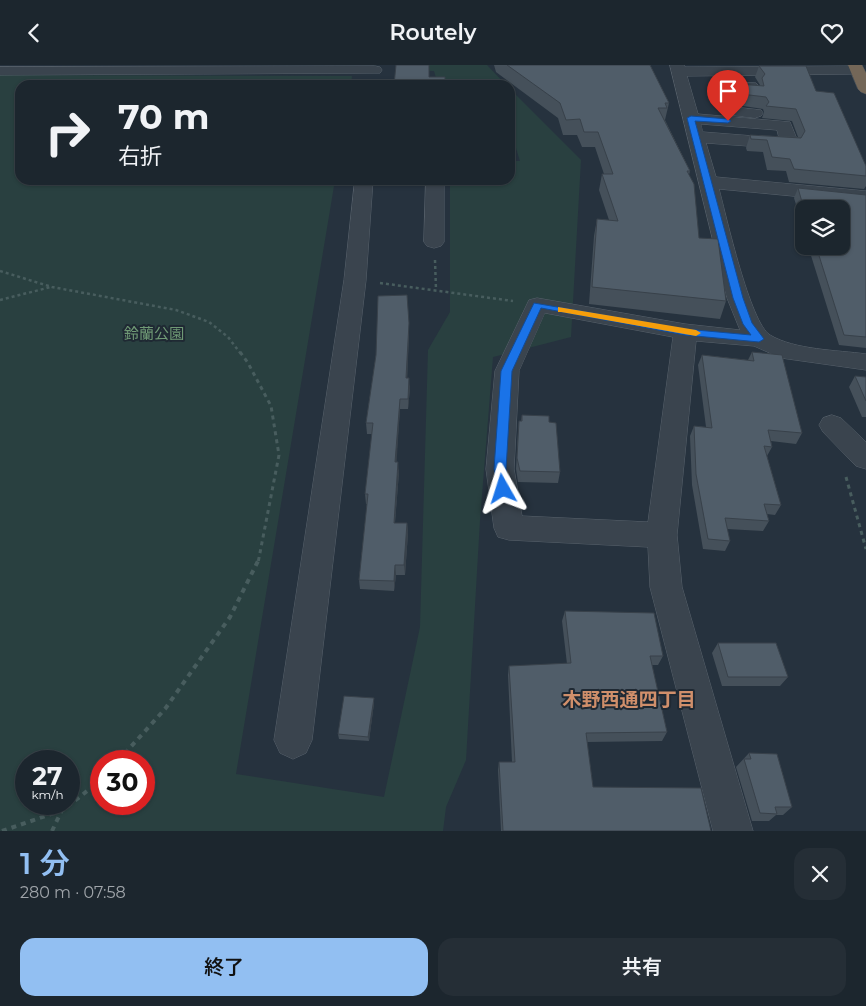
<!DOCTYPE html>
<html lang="ja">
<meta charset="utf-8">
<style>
:root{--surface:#1c262e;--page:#252e36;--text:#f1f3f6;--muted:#a0a5aa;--line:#3a434a;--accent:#92bff2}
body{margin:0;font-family:Montserrat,"Noto Sans JP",sans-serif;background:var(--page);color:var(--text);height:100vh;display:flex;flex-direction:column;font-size:19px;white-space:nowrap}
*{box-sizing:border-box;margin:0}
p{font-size:16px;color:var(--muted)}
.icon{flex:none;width:28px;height:28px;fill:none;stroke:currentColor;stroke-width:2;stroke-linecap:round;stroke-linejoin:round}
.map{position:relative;height:766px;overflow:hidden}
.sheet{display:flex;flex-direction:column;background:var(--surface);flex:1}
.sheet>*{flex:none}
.guide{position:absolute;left:15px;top:15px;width:500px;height:105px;border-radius:15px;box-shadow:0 1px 4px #0004,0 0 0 1px var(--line);background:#1c262e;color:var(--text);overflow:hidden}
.controls{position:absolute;left:795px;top:135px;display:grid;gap:10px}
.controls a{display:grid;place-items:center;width:55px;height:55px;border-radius:10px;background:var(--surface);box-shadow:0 1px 4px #0004,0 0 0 1px var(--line);font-size:25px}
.speed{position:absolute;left:15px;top:685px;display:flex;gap:10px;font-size:25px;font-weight:700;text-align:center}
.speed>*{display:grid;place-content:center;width:65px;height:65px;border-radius:50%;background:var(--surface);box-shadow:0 1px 4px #0004,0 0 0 1px var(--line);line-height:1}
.speed small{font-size:12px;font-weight:400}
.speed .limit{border:8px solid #d22;background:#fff;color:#111}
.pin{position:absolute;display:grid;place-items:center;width:42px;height:42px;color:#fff;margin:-51px -21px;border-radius:50% 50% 50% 0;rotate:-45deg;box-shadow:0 0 5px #0007}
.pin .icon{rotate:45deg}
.me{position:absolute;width:55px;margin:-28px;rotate:354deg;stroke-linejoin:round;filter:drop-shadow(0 0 4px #0008)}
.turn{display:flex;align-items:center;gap:18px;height:105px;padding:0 20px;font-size:22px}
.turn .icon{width:65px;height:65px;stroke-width:2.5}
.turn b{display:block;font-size:35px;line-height:42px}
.round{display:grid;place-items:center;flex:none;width:52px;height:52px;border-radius:15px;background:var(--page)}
.headline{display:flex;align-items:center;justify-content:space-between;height:85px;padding:0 20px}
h1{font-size:30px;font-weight:600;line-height:38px;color:var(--accent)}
.cta{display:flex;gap:10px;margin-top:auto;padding:10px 20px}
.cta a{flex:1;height:58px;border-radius:15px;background:var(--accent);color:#111;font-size:20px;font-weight:600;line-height:58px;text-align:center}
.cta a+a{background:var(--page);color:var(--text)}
header{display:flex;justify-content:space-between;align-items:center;height:65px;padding:0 20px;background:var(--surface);font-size:22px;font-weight:600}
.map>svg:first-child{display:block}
.green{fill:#294040;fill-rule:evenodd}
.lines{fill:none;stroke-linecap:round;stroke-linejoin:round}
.minor-casing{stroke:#58626c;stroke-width:1}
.highway-casing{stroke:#454f59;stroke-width:1}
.path-far2{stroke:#485d5e;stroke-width:2.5;stroke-dasharray:3 3;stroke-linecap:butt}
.path-far1{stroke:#485d5e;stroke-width:3;stroke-dasharray:4 4;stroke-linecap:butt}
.path{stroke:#485d5e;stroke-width:4;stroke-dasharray:5 5;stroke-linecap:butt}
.minor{fill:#3a444e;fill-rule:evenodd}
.highway{fill:#746758;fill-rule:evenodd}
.wall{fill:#45505a}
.shaded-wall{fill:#38414a}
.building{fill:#505d69;stroke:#38414a}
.route{fill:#1a73e8;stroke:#114b97}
.slow{fill:#f59e0b}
.labels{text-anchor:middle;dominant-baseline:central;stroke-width:4;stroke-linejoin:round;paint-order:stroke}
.park-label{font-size:15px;fill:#6f9975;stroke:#1f2933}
.near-neighbourhood-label{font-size:19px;font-weight:bold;fill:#d08f6b;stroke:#1f2933}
</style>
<header><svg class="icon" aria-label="back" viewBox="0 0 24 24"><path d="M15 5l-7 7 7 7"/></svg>Routely<svg class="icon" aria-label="heart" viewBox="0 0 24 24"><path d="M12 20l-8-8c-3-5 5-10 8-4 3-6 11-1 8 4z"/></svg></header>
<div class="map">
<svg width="866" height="766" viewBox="0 0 866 766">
<rect width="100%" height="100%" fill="#26323e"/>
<!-- green -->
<path class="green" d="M404 0H487L506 20H438L434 6 404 5Z
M0 10 352 11 351 20H20V115H335L236 709 384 732 420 562 428 285 450 247V115H510V96H520L515 80 510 74V24L581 95 571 272 493 292 480 455 466 695 446 742 443 766H0ZM26 696H69V739H26ZM101 696H144V739H101Z"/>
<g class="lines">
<defs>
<path id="minor" d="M670 0H684L685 2 857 1 862 2 864 5 862 8 857 9 687 11 698 49 790 57 799 79 796 83 790 84 706 78 716 112 866 126V138L719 124C726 150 750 258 770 270 795 285 837 285 866 289V305L781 293 754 281 696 276 677 470 682 522 753 766H713L650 522 648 482 509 475 498 472 494 463 486 404 495 306 529 235 537 233 685 259 740 265 727 233ZM701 59 777 65 779 73 703 67ZM545 248 673 272 648 457 522 451 514 404 519 306Z
M375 1 380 2 382 5 380 8 0 10V2Z
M719 16 756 18 759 21 756 24 728 26 734 42 761 45 763 48 761 51 755 53 722 49 711 21 714 18Z
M355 115H373L366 215 312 675 306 688 293 694 280 688 274 675 344 215Z
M426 115H444V177L441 181 434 183 427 181 424 177Z
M832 350 841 353 866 377V404L856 401 823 367 819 360 823 353Z"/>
<path id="highway" d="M848 0H862L866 8V29L861 27 858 24Z"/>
</defs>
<!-- minor casing -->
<use href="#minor" class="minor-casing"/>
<!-- highway casing -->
<use href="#highway" class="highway-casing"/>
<!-- path-far2 -->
<path class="path-far2" d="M435 195 436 225
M0 206 52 222 176 245 209 257 228 272 241 289
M380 218 513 236
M0 235 51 222"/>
<!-- path-far1 -->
<path class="path-far1" d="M240 287 248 298 271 341 279 390 258 498
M846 412 866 484"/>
<!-- path -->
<path class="path" d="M118 696 165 644 230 552 258 496
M2 766 63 745 101 715
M52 766 62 745"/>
<!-- minor -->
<use href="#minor" class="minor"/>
<!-- highway -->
<use href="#highway" class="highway"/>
</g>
<!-- wall -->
<path class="wall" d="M494 0H650L669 38 665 55 690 106 689 110 699 173 726 236 720 254 589 239 594 171 597 154 609 155 599 125 602 109H604L595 82H582L577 70H563L558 53 496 7Z
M759 1 816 26 866 101V121L864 124 789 117 786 106 767 105 763 87 747 86 746 83 750 70 798 72 792 56 762 53 764 47 763 44 737 40 735 31 738 19 760 21V20L755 12Z
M798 123 866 130V283L839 280 808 181H841L804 144V166L794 133Z
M409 268 407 313 410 323 408 344H400L396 397 399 407 395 458H407L408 468 405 510H396L394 526 360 524 359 515 367 439H366L365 429 372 369H367L366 358 376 290Z
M752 287 802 368 796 379 771 376 772 382 767 391 781 440 775 450 767 449 769 456 763 466 727 464 730 476 725 486 703 484 692 420 690 371 694 361 706 362 698 300 702 290 748 295Z
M855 311 866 312V352H862L849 322Z
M522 350 549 357 560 407 558 418 518 417 516 404 518 367 519 356H521Z
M565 546 663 591 658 600H652L667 667 662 676 587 677 593 722 711 766H501L498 705 499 697H512L508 610 509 601 567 599 562 556Z
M718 578 788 612 780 621H722L712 588Z
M374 633V638L369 676 339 674 338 669Z
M749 688 792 742 783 750H776L769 756H752L736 702Z"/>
<!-- shaded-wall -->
<path class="shaded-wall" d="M409 258V268L407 323 406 313Z
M409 313 410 323 408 344V334Z
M400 334V344L396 407 395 397Z
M398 397 399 407 394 468V458Z
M407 458 408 468 405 510 404 500Z
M395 500 396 510 394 526V516Z
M374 633V638L369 676 368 672Z"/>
<!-- building -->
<path class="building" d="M396 0H429V12H445V18H448V20H394Z
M507 0H650L669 38H665L667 43H658L690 106H687L694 119 699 173 718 174 726 236 592 222 597 154 618 156 602 109H613L598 67H584L580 54 566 55 560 38Z
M759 1H806L816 26 834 28 866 101V111L794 104 790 94 772 92 767 75 751 74 750 70 801 73 805 66 796 44 766 41 769 37 766 32 741 29 738 19 764 21 762 13 765 9Z
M798 123 866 130V272L844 270 816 181H841V144H804Z
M407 230 409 258 406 313H409L408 334H400L395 397H398L394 458H407L404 500H395L394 516 359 515 368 429H365L373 358H366L376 290 378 231Z
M752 287 782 290 802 368 768 365 772 382 764 381 781 440 764 439 769 456 725 453 730 476 708 474 696 409 694 361 712 363 702 290 754 296Z
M855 311 866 312V336Z
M522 350 549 351V357L556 358 560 407 520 406 517 393 519 356H522Z
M565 546 654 548 663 591H650L667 667 586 668 593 722 701 723 711 766H503L499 697H515L509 601 571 598Z
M718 578H776L788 612H728Z
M344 631 374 633 368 672 338 669Z
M749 688 777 689 792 742H775L777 749 760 748 744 694H751Z"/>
<!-- route -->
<path class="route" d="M691 51 728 54 731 56 728 58 695 56 743 233 752 258 764 274 759 277 685 270 541 243 512 306 506 404 509 424 507 427H499L494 404 501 306 534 238 685 264 751 270 743 259 733 233 687 53Z"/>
<!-- slow -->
<path class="slow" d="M558 242 696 265 701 268 696 271 561 247H558Z"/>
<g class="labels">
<!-- park labels -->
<g class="park-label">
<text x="154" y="268">鈴蘭公園</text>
</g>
<!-- near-neighbourhood labels -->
<g class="near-neighbourhood-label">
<text x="629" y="634">木野西通四丁目</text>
</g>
</g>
</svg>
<div class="controls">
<a><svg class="icon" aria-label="layers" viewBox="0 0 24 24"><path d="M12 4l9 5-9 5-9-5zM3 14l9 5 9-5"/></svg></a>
</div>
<div class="speed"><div>27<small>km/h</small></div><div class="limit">30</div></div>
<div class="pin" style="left:728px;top:56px;background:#d93025"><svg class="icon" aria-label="arrive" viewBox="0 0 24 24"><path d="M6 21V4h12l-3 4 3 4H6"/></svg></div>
<svg class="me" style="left:503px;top:424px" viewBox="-20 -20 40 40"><path d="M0-17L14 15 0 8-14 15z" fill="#1a73e8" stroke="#fff" stroke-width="4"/></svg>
<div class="guide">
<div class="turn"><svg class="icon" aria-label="right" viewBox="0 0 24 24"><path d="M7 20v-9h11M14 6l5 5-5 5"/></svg><div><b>70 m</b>右折</div></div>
</div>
</div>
<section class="sheet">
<div class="headline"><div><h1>1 分</h1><p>280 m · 07:58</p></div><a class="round"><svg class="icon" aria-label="close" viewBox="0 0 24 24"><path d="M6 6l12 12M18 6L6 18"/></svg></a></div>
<div class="cta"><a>終了</a><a>共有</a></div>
</section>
